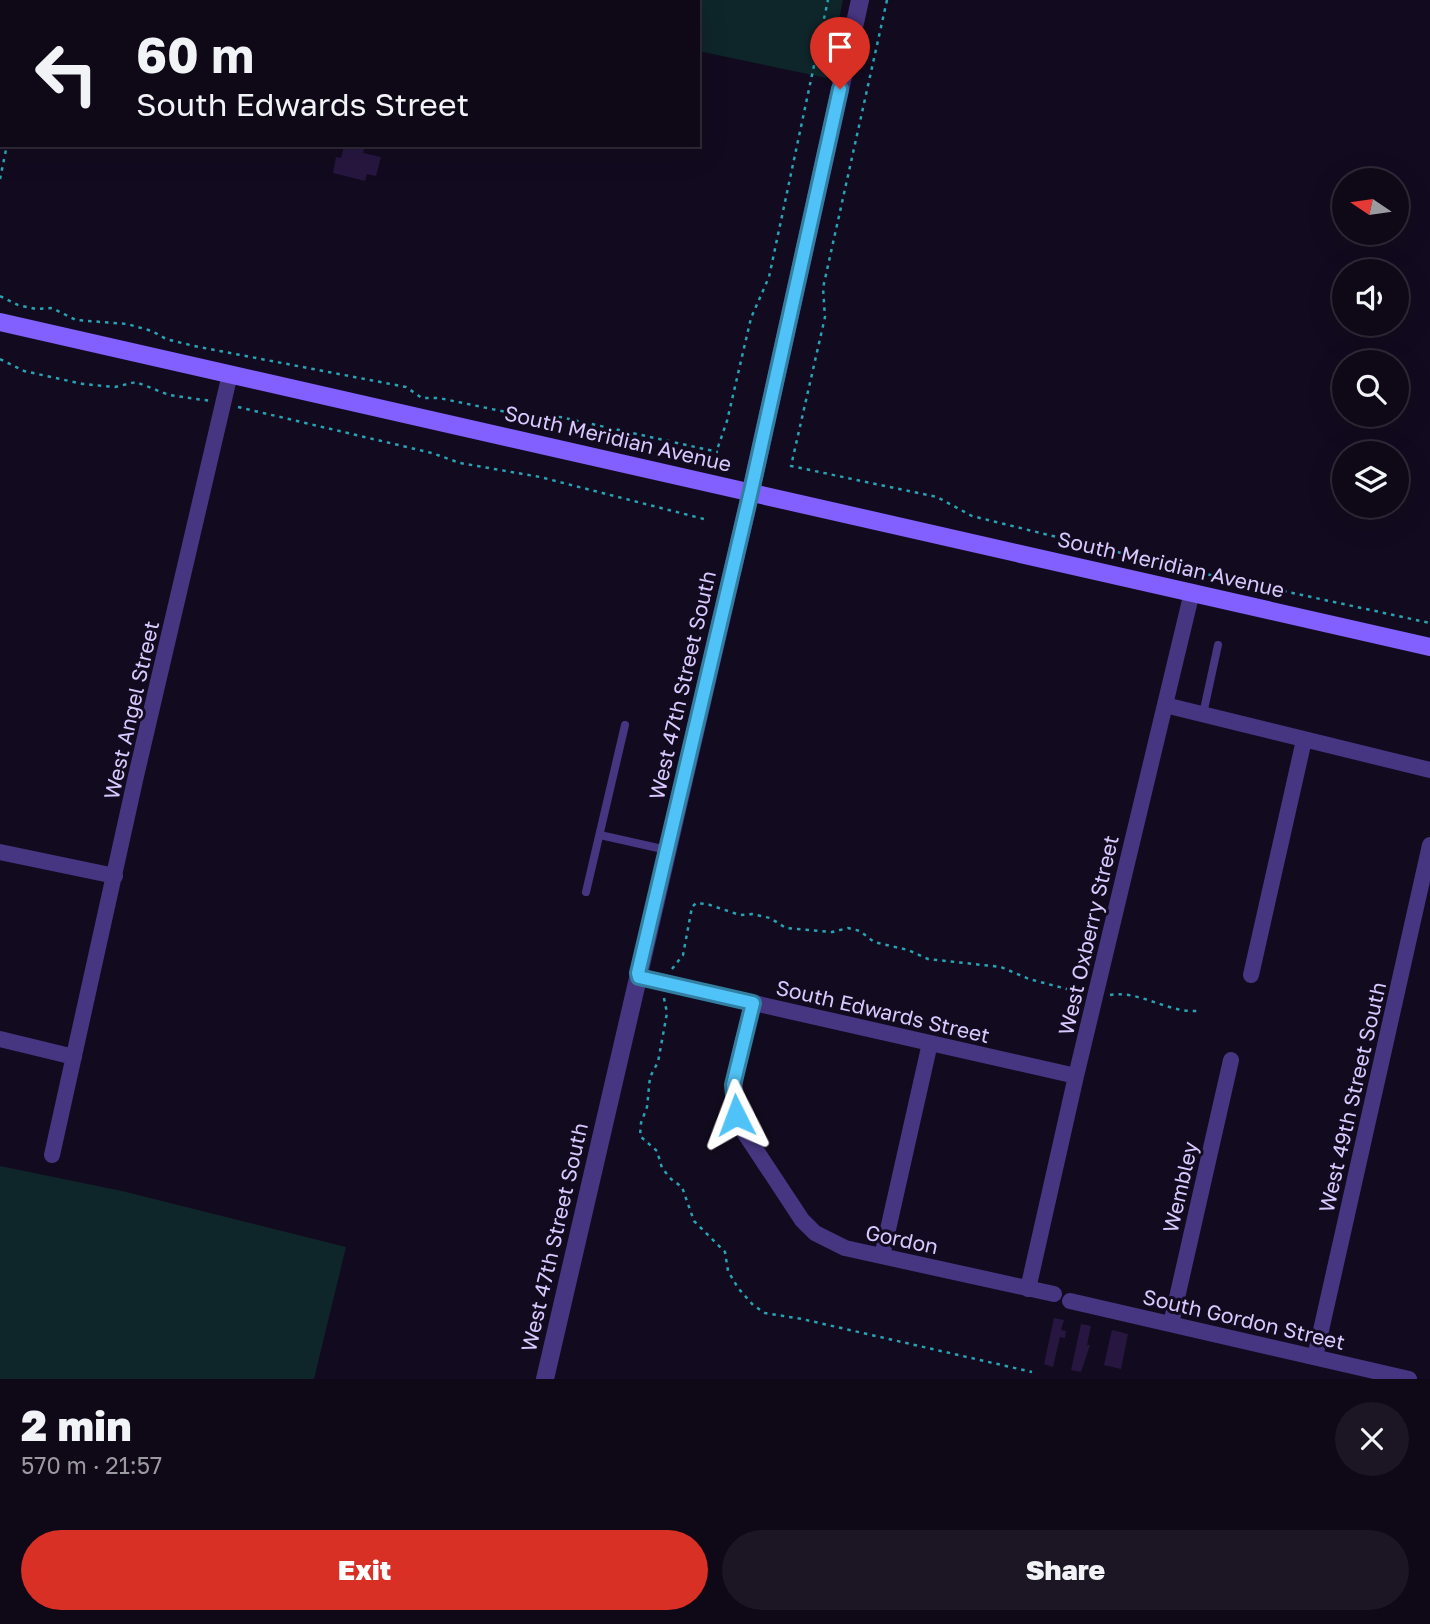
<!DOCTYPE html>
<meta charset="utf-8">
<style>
:root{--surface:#0e0817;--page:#1c1624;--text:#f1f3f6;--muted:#9b9aa1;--line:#2e2936;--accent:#d93025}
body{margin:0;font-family:"Golos Text",sans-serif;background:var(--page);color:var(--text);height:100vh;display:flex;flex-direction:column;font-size:26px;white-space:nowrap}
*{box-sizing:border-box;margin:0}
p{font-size:23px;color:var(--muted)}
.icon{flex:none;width:38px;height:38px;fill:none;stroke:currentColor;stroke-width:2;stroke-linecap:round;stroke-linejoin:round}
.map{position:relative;height:1379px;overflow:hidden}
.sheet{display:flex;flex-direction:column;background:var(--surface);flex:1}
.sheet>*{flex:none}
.hud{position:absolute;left:0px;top:0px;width:700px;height:147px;box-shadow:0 7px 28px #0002,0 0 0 2px var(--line);background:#0e0817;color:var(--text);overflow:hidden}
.needle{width:46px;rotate:283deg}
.fabs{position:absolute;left:1332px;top:168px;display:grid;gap:14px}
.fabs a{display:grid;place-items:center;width:77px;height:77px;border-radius:50%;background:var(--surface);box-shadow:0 7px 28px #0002,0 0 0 2px var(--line);font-size:35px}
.pin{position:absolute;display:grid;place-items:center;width:60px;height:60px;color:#fff;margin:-72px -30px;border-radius:50% 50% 50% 0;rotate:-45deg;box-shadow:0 0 7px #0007}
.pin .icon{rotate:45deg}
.me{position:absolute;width:77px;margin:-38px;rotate:357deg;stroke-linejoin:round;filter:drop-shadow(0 0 5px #0008)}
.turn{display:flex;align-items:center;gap:24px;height:147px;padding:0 21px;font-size:32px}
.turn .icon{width:91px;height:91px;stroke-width:2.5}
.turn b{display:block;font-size:49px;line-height:60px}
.round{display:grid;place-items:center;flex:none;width:74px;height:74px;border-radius:37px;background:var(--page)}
.overview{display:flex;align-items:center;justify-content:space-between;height:119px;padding:0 21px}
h1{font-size:42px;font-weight:800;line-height:52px}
.button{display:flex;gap:14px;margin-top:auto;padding:14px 21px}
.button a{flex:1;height:80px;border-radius:42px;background:var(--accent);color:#fff;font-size:28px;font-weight:800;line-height:80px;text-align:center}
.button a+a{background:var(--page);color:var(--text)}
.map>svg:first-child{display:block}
.green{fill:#0e2529}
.building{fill:#271740}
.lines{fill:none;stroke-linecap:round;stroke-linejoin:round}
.path{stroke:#29a2b3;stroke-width:2.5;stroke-dasharray:3.5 5;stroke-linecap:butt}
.service{stroke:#463580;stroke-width:8}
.minor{stroke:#463580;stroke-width:16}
.tertiary{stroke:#463580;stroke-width:18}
.secondary{stroke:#8260ff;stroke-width:18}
.route-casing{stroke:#337fa1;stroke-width:18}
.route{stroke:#4fc3f7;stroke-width:12}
.labels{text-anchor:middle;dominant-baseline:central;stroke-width:6;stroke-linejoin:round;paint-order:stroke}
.street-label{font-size:21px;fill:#dac9ff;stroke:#120b1f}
</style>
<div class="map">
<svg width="1430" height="1379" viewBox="0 0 1430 1379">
<rect width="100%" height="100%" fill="#120b1f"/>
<!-- green -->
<path class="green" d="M451 0H843L827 78 698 51V2Z
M0 1166 122 1191 346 1247 314 1379H0Z"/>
<!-- building -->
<path class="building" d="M352 145 365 147 363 153 381 157 376 176 367 174 365 181 333 173 336 157 341 158 344 146 351 147Z
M1054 1318 1064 1320 1061 1330 1066 1331 1065 1338 1060 1337 1053 1367 1044 1364Z
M1081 1324 1091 1326 1087 1345H1090L1081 1372 1071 1370Z
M1112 1330 1128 1334 1121 1369 1104 1365Z"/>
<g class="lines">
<!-- path -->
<path class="path" d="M887 0 823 288 825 317 791 466 937 497 972 516 1206 574 1430 623
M4 2V0
M39 2V0
M0 18 2 10
M0 179 7 145
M0 296 18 305 36 309 52 308 76 320 127 324 152 331 166 339 194 346 406 387 422 398H439L544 420 560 417 718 452
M0 359 24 371 83 384 115 387 136 382 169 395 211 401
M238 407 432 453 460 463 540 477 704 519
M718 447 727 421 751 318 769 277 828 0
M672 969 683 955 692 907 696 903 707 904 740 915 752 914 770 918 786 928 832 932 848 928 860 931 874 942 908 950 928 959 1001 967 1029 979 1082 993
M1110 995C1140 990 1167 1013 1198 1011
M664 998 667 1013 658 1062 650 1077 647 1107 641 1123 640 1136 657 1151 662 1168 671 1179 682 1187 694 1221 725 1252 728 1271 738 1288 753 1305 765 1313 802 1319 1032 1372"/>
<!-- service -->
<path class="service" d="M1203 714 1218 645
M600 835 667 850
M586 892 625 725"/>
<!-- minor -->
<path class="minor" d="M21 2V0
M0 92 2 85
M1165 705 1430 770
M0 852 115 876
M1251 975 1304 740
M639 977 1076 1076
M753 1003C743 1045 724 1088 742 1129L802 1220 815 1233 845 1248 1054 1294
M0 1039 74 1057
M52 1155 136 776 230 374
M882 1256 930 1043
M1028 1289 1076 1076 1192 592
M1070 1301 1409 1379
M1171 1324 1231 1060
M1315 1357 1430 845"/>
<!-- tertiary -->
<path class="tertiary" d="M545 1379 751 491 860 0"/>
<!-- secondary -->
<path class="secondary" d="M0 322 1430 647"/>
</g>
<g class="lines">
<defs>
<path id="route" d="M736 1115 733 1085 753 1003 639 977 638 973 751 491 840 89"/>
</defs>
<!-- route casing -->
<use href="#route" class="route-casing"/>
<!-- route -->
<use href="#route" class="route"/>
</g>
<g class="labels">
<!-- street labels -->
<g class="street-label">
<text transform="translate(618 438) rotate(13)">South Meridian Avenue</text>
<text transform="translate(1171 564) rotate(13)">South Meridian Avenue</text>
<text transform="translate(682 685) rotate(-77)">West 47th Street South</text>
<text transform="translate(131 710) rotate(-77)">West Angel Street</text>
<text transform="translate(1088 935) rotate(-77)">West Oxberry Street</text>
<text transform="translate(883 1011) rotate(13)">South Edwards Street</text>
<text transform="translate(1352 1097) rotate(-77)">West 49th Street South</text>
<text transform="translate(1180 1187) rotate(-77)">Wembley</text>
<text transform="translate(554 1237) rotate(-77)">West 47th Street South</text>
<text transform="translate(902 1239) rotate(12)">Gordon</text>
<text transform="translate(1244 1319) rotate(13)">South Gordon Street</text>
</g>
</g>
</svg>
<div class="fabs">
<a><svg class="needle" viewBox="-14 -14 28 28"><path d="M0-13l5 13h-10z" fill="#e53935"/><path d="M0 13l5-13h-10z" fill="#9b9aa1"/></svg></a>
<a><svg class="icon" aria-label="sound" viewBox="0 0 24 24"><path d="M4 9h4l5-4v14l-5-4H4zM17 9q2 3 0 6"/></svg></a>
<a><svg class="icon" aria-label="search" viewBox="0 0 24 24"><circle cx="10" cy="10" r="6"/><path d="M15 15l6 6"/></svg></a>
<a><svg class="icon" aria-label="layers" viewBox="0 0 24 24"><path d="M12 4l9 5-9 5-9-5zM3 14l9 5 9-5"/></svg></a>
</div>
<div class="pin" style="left:840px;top:89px;background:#d93025"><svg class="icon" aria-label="arrive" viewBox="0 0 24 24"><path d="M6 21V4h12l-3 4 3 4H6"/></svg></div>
<svg class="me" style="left:736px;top:1115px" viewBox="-20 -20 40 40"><path d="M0-17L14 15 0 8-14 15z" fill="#4fc3f7" stroke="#fff" stroke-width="4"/></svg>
<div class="hud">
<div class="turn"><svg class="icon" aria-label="left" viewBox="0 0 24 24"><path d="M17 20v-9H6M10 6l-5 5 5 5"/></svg><div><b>60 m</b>South Edwards Street</div></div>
</div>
</div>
<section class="sheet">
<div class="overview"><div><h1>2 min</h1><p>570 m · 21:57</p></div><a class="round"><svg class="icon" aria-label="close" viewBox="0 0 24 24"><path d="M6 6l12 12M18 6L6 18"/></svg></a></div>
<div class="button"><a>Exit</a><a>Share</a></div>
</section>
